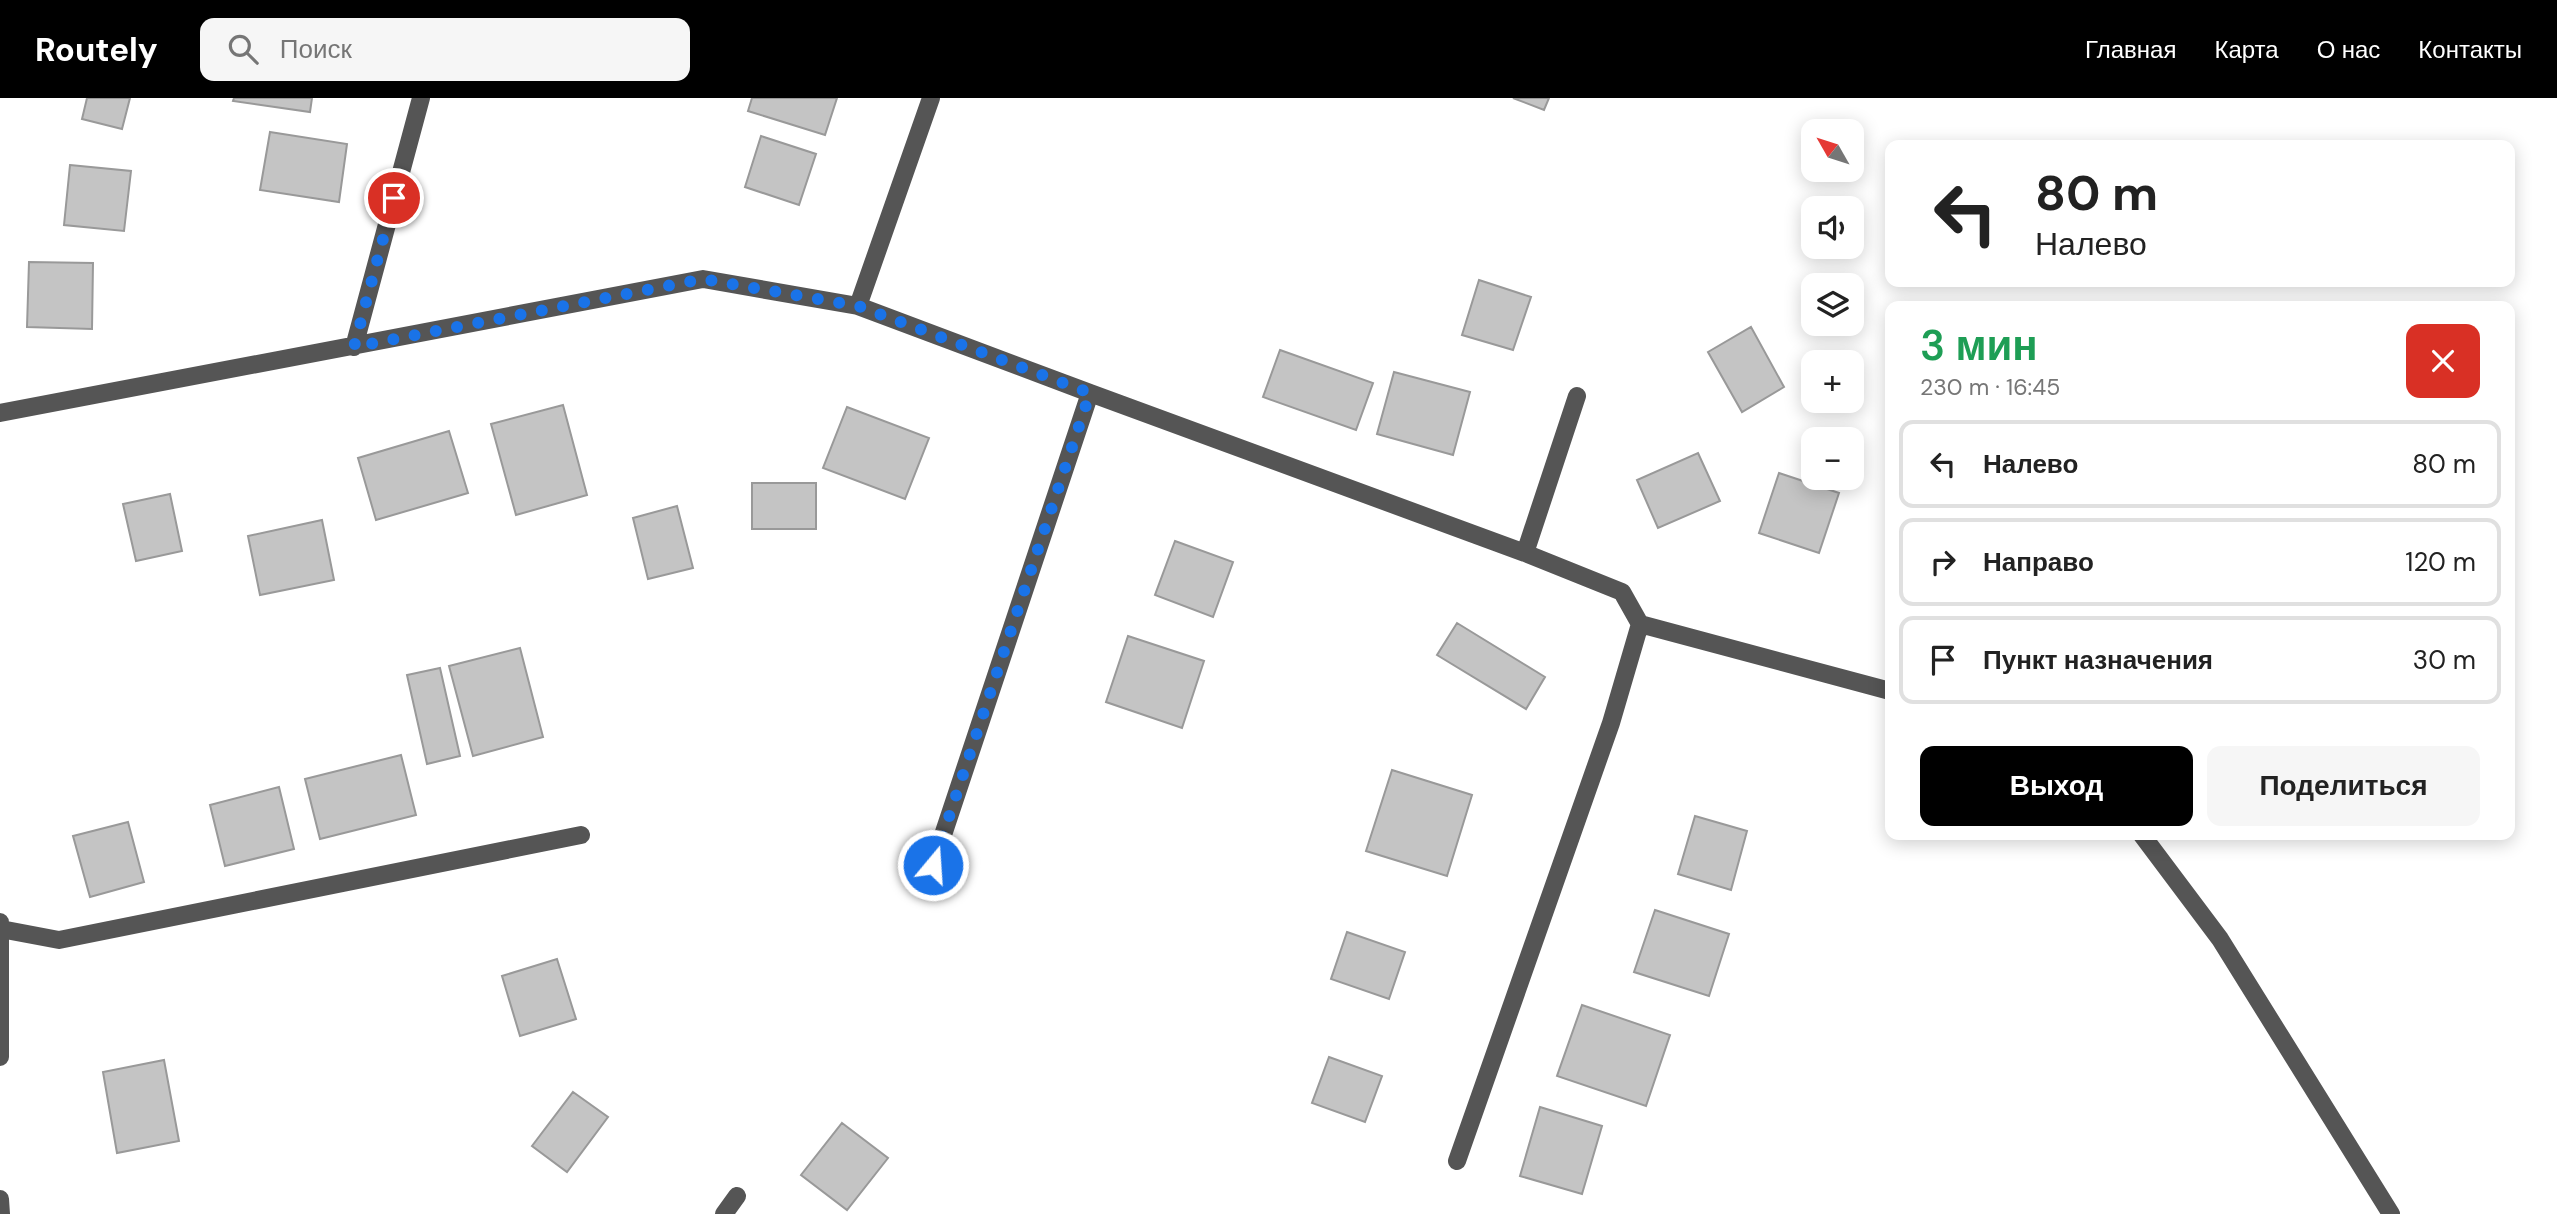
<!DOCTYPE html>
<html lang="ru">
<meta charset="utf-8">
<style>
:root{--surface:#fff;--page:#f6f6f6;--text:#222;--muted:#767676;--line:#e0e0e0;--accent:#000}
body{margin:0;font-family:"DM Sans",sans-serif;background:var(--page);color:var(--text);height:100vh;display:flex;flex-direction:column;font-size:26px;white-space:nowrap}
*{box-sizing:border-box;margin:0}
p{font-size:23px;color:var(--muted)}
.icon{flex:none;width:38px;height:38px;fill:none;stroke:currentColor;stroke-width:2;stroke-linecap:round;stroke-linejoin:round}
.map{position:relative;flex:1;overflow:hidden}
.drawer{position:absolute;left:1885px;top:203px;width:630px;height:539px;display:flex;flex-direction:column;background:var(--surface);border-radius:14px;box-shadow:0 4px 18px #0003}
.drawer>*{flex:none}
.hud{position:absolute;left:1885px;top:42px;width:630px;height:147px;border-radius:14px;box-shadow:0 4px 18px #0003;background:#fff;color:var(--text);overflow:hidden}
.needle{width:46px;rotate:309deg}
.buttons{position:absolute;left:1801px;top:21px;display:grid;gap:14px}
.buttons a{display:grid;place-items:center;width:63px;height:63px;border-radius:14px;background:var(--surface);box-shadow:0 4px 18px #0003;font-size:35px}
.pin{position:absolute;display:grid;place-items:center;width:60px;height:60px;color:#fff;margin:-30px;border:4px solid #fff;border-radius:50%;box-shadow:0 2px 7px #0007}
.me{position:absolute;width:77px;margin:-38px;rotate:18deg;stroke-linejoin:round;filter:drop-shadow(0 0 5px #0008)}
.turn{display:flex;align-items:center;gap:24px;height:147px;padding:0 35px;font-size:32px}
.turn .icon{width:91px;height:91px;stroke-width:2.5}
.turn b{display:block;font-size:49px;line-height:60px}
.round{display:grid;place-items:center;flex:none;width:74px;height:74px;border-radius:14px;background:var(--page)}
.head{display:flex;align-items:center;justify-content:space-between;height:119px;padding:0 35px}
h1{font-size:42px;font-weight:600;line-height:52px;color:#1e9e55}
.button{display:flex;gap:14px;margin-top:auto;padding:14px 35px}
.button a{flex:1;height:80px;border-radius:14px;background:var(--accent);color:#fff;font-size:28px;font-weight:600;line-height:80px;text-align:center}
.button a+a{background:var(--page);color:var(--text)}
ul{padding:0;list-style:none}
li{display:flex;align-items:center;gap:21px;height:88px;margin:0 14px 10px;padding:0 21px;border:4px solid var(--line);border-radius:14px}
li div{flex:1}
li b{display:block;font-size:26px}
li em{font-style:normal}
header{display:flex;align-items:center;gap:42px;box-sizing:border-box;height:98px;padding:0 35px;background:var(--accent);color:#fff}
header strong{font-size:33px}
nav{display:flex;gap:38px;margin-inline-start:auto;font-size:24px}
.search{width:490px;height:63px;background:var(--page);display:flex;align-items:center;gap:18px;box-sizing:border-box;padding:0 24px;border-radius:14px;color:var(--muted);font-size:26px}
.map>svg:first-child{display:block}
.building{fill:#c4c4c4;stroke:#999;stroke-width:2}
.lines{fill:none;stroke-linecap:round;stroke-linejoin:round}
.minor{stroke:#555;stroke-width:18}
.route{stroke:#1a73e8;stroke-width:12;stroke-dasharray:0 21.6}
</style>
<header>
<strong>Routely</strong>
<div class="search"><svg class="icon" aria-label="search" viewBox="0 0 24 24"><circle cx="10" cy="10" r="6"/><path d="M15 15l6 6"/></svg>Поиск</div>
<nav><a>Главная</a><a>Карта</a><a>О нас</a><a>Контакты</a></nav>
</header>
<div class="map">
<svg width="2557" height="1116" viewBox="0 0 2557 1116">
<rect width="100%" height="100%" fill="#fff"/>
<!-- building -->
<path class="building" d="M87 0H130L122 31 82 21Z
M234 0H312L310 14 233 3Z
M752 0H837L825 37 748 13Z
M1513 0H1549L1544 12Z
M270 34 347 46 339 104 260 92Z
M761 38 816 56 799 107 745 89Z
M70 67 131 73 124 133 64 127Z
M29 164 93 165 92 231 27 229Z
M1479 182 1531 199 1513 252 1462 237Z
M1751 229 1784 289 1742 314 1708 254Z
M1280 252 1373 285 1356 332 1263 299Z
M1394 274 1470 294 1453 357 1377 336Z
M563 307 587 397 516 417 491 326Z
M847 309 929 340 905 401 823 370Z
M449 333 468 395 376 422 358 360Z
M1698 355 1720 403 1658 430 1637 382Z
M1779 375 1839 395 1819 455 1759 435Z
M752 385H816V431H752Z
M170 396 182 453 136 463 123 406Z
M677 408 693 470 648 481 633 420Z
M322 422 334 482 260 497 248 438Z
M1175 443 1233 464 1213 519 1155 497Z
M1457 525 1545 579 1526 611 1437 557Z
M1128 538 1204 563 1182 630 1106 604Z
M520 550 543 639 473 658 449 568Z
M440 570 460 658 427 666 407 577Z
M401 657 416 717 320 741 305 681Z
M1392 672 1472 697 1447 778 1366 753Z
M279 689 294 751 225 768 210 707Z
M1695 718 1747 733 1731 792 1678 776Z
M128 724 144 784 90 799 73 738Z
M1655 812 1729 836 1709 898 1634 874Z
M1347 834 1405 854 1389 901 1331 881Z
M557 861 576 921 520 938 502 878Z
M1582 907 1670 937 1646 1008 1557 978Z
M1329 959 1382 978 1365 1024 1312 1005Z
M164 962 179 1043 117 1055 103 974Z
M573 994 608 1019 567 1074 532 1048Z
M1540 1009 1602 1028 1582 1096 1520 1078Z
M842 1025 888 1060 847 1112 801 1077Z"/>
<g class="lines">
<!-- minor -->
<path class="minor" d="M858 208 931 0
M354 249 421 0
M1090 295 1525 455 1622 494 1640 526 1611 625 1457 1063
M0 315 703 181 858 208 1090 295 933 767
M1525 455 1577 298
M1640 526 1890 593
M2142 737 2220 841 2391 1116
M0 824V959
M1 831 59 842 581 737
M0 1101 1 1116
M724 1116 737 1098"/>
</g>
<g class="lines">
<!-- route -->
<path class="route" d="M394 100 354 249 703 181 858 208 1090 295 933 767"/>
</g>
</svg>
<div class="buttons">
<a><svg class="needle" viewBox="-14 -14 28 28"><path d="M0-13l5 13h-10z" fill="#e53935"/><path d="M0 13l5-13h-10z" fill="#767676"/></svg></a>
<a><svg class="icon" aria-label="sound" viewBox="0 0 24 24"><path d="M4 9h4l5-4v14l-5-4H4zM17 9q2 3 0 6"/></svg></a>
<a><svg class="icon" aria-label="layers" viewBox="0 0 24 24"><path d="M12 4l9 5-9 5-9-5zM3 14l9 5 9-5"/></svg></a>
<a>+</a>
<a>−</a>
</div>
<div class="pin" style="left:394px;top:100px;background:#d93025"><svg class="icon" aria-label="arrive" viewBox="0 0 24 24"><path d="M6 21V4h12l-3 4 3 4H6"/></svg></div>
<svg class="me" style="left:933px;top:767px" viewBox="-20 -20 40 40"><circle r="17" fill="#1a73e8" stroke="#fff" stroke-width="3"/><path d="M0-11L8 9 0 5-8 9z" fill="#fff"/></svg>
<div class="hud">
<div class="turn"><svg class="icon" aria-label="left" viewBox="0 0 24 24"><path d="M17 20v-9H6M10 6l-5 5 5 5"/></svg><div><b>80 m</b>Налево</div></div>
</div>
<section class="drawer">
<div class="head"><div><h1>3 мин</h1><p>230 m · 16:45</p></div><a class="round" style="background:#d93025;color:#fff"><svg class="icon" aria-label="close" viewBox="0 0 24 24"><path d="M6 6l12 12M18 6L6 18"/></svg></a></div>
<ul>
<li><svg class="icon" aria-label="left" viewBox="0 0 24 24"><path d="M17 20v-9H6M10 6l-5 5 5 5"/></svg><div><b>Налево</b></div><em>80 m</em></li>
<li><svg class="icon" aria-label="right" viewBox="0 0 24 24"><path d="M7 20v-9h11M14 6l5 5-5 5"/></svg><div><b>Направо</b></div><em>120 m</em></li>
<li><svg class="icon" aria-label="arrive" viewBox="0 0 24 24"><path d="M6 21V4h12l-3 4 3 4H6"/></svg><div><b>Пункт назначения</b></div><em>30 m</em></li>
</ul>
<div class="button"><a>Выход</a><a>Поделиться</a></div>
</section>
</div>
